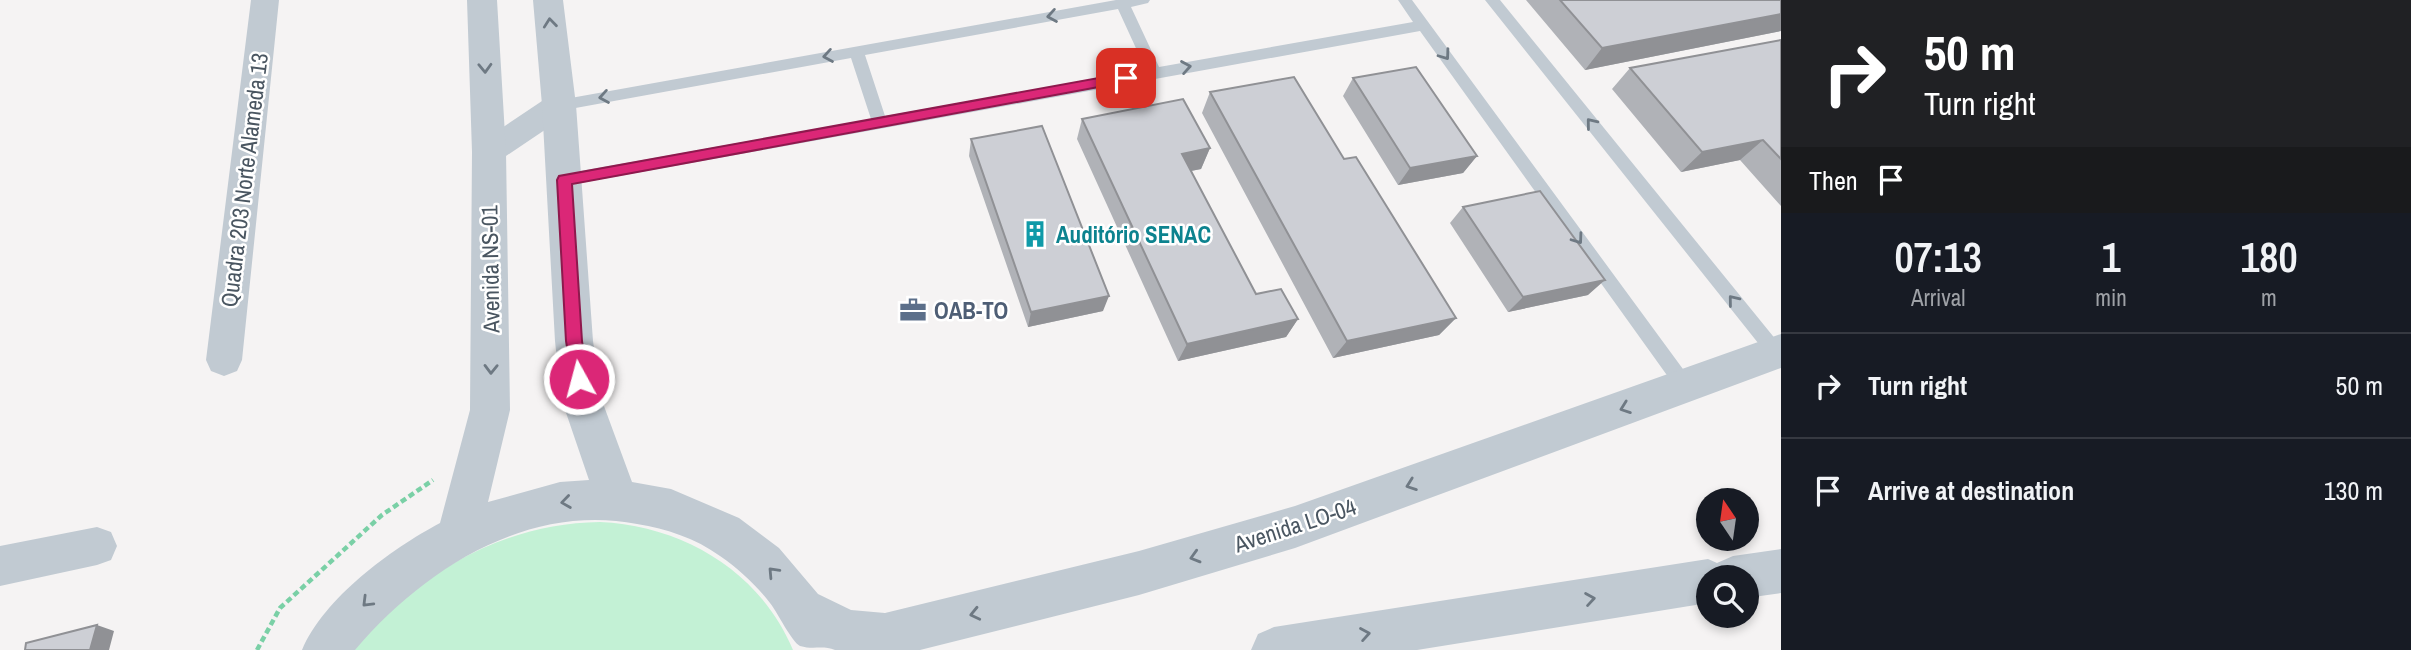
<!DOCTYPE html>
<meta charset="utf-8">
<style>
:root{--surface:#171b24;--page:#20242c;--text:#f1f3f6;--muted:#9ea1a6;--line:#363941}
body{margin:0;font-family:"Archivo Narrow",sans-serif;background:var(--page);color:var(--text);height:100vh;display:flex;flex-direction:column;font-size:26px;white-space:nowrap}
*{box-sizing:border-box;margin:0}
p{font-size:23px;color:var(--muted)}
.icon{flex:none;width:38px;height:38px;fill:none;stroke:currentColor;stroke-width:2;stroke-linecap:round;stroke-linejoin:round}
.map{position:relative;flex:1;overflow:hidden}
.details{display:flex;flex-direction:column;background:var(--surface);width:630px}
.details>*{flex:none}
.guide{background:#202124;color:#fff;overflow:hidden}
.needle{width:46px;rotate:347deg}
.controls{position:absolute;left:1696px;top:488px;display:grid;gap:14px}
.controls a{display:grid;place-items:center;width:63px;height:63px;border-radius:50%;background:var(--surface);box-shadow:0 4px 10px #0003;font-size:35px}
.pin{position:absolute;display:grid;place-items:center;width:60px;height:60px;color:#fff;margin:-30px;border-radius:14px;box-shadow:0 4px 10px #0006}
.me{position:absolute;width:77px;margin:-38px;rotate:353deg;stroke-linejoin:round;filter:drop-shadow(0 0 5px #0008)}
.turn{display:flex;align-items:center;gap:24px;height:147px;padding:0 28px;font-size:32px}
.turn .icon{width:91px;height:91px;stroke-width:2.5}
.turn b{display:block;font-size:49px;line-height:60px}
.then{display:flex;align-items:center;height:66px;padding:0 28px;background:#0003;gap:14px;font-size:26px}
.eta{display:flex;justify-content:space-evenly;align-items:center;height:119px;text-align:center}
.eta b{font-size:42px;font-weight:600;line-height:49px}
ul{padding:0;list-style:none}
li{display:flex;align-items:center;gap:21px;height:105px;padding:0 28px;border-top:2px solid var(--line)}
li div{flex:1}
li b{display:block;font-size:26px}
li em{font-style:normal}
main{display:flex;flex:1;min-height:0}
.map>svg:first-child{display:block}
.green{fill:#c3f1d5}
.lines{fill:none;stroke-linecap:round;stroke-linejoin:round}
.path{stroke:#7ad0a6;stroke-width:4.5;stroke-dasharray:6 3.5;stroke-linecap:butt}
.service{fill:#c1cad2;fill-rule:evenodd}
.minor{fill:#c1cad2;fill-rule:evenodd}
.tertiary{fill:#c1cad2;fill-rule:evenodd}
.wall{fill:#b0b2b7}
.shaded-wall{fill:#909195}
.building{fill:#cdcfd5;stroke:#909195;stroke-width:2}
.oneway{stroke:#6e7983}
.route{fill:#db2777;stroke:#8e194d;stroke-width:2}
.labels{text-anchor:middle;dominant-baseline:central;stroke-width:5;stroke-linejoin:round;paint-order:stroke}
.street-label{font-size:23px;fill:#4a5661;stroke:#fff}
.culture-label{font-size:23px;font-weight:bold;fill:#0d838f;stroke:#fff;text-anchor:start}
.service-label{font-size:23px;font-weight:bold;fill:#4e5e75;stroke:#fff;text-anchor:start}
</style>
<main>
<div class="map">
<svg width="1781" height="650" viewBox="0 0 1781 650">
<rect width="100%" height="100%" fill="#f5f3f3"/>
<!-- green -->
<path class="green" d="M600 522C683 526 760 571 793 650H353C369 633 384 613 402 599 460 552 525 523 600 522Z"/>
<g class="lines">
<!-- path -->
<path class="path" d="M257 650 280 608 382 515 433 480"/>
<!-- service -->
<path class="service" d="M1116 0H1150L1148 3 1131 7 1159 67 1413 22 1398 0H1412L1691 380 1694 386 1691 392 1685 394 1679 392 1420 31 564 186 556 180 564 174 871 119 851 58 559 111 554 109 551 105 554 101ZM1118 9 1146 70 885 116 865 55Z
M1485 0H1500L1781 346V359L1770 358Z"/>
<!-- minor -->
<path class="minor" d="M251 0H279L242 360 237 371 224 376 211 371 206 360Z
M559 94 570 97 574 105 570 113 500 160 489 164 478 160 473 152 478 144 548 97Z
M97 527 111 532 117 546 111 560 97 565 0 586V546Z"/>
<!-- tertiary -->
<path class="tertiary" d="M467 0H497L506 152 510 410 488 502 560 482 589 480 561 398 555 341 542 105 533 0H563L576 105 593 341 601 398 632 482 671 489 739 518 779 548 818 594 851 610 885 613 1139 551 1295 506 1781 334V368L1295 548 1139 595 920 650H835C823 645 813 650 800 646 791 641 778 613 770 603 756 585 739 569 720 556 695 538 667 529 637 524 527 503 424 569 355 650H302C324 598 391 549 440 523L470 410 472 152Z
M1781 549V593L1746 598V578H1708V603L1417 650H1251L1258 634 1274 627 1708 559 1717 563 1733 556Z"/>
</g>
<!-- wall -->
<path class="wall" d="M1526 0H1781V31L1585 70Z
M1781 40V206L1740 160 1681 172 1612 89 1630 68Z
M1353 78 1477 156 1463 173 1398 185 1343 96Z
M1210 92 1456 318 1439 335 1333 358 1202 113Z
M1082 119 1210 148 1201 169 1191 171 1256 294 1298 319 1286 337 1178 361 1077 139Z
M971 139 1103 311 1028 327 969 156Z
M1463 207 1588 295 1508 312 1450 223Z"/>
<!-- shaded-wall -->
<path class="shaded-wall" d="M1781 14V31L1585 70 1602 48Z
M1763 140 1740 160 1681 172 1702 152Z
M1210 148 1201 169 1175 174 1182 154Z
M1477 156 1463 173 1398 185 1410 168Z
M1605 280 1588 295 1508 312 1523 297Z
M1109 296 1103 311 1028 327 1031 312Z
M1456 318 1439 335 1333 358 1347 341Z
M1298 319 1286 337 1178 361 1187 344Z
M97 625 114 631 109 650H90Z"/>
<!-- building -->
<path class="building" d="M1560 0H1781V14L1602 48Z
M1781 40V159L1763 140 1702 152 1630 68Z
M1416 67 1477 156 1410 168 1353 78Z
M1294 77 1344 159 1356 157 1456 318 1347 341 1210 92Z
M1183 99 1210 148 1182 154 1256 294 1281 289 1298 319 1187 344 1082 119Z
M1042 126 1109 296 1031 312 971 139Z
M1540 191 1605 280 1523 297 1463 207Z
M97 625 90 650H25L26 643Z"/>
<!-- one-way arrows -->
<defs><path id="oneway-chevron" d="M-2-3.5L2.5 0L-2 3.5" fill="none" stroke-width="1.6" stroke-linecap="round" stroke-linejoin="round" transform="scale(1.75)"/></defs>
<g class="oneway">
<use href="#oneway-chevron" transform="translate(1052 16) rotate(170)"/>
<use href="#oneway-chevron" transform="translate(550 23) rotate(-96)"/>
<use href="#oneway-chevron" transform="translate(1445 55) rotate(54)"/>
<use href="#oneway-chevron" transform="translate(828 56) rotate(170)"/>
<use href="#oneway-chevron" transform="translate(1186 67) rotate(-10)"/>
<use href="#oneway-chevron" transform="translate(485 68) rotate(88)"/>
<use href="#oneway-chevron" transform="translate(604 97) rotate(170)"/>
<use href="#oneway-chevron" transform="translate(1591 123) rotate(-129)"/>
<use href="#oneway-chevron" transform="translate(1578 239) rotate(54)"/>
<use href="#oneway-chevron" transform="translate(1733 300) rotate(-129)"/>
<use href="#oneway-chevron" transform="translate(491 369) rotate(91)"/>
<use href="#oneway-chevron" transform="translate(1625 408) rotate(160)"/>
<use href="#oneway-chevron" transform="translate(1411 485) rotate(160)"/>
<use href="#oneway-chevron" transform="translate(566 502) rotate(172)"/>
<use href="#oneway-chevron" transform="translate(1195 557) rotate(164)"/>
<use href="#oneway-chevron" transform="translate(773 572) rotate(-133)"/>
<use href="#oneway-chevron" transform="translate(1590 599) rotate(-9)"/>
<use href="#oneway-chevron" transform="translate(367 602) rotate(135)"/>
<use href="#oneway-chevron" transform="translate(975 614) rotate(167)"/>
<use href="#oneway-chevron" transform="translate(1365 634) rotate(-10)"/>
</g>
<!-- route -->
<path class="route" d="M1126 73 1133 78 1131 81 572 184 582 341 587 379 584 384 579 386 573 384 566 341 557 180 559 176Z"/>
<!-- icons -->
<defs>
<symbol id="building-bare" viewBox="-9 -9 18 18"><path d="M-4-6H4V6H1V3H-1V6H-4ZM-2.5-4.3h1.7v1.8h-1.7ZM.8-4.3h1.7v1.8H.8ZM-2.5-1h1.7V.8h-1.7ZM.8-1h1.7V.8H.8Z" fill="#0f9aa8" stroke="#fff" stroke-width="2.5" paint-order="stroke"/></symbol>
<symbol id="office-bare" viewBox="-9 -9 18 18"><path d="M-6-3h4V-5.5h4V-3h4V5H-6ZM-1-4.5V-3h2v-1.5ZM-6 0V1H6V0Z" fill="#5c6f8a" stroke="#fff" stroke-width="2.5" paint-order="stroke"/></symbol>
</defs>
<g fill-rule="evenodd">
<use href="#building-bare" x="1016" y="215" width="38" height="38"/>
<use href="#office-bare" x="894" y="291" width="38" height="38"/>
</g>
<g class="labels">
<!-- street labels -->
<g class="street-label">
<text transform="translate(244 180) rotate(-83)">Quadra 203 Norte Alameda 13</text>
<text transform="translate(490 269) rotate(-91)">Avenida NS-01</text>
<text transform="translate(1295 525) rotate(-18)">Avenida LO-04</text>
</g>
<!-- culture labels -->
<g class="culture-label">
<text x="1056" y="234">Auditório SENAC</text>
</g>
<!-- service labels -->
<g class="service-label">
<text x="934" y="310">OAB-TO</text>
</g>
</g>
</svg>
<div class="controls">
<a><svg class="needle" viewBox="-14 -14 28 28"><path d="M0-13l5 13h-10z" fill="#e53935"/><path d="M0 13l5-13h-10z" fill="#9ea1a6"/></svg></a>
<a><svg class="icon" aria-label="search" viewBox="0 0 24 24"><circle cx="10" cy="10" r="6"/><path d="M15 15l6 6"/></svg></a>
</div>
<div class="pin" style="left:1126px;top:78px;background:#d93025"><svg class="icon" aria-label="arrive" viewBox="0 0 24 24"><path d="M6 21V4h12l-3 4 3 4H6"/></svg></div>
<svg class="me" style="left:579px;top:379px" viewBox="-20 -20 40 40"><circle r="17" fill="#db2777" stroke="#fff" stroke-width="3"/><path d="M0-11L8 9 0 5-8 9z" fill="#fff"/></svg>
</div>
<section class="details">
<div class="guide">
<div class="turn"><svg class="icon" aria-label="right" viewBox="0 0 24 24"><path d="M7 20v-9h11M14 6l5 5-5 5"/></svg><div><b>50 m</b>Turn right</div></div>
<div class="then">Then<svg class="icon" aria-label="arrive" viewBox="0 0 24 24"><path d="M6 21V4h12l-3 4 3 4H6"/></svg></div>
</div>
<div class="eta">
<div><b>07:13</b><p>Arrival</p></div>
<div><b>1</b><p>min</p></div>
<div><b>180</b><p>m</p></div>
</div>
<ul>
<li><svg class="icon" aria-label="right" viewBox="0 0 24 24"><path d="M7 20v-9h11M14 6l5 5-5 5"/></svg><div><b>Turn right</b></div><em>50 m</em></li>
<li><svg class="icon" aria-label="arrive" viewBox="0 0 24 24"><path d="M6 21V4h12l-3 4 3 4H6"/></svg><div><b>Arrive at destination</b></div><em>130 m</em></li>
</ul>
</section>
</main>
